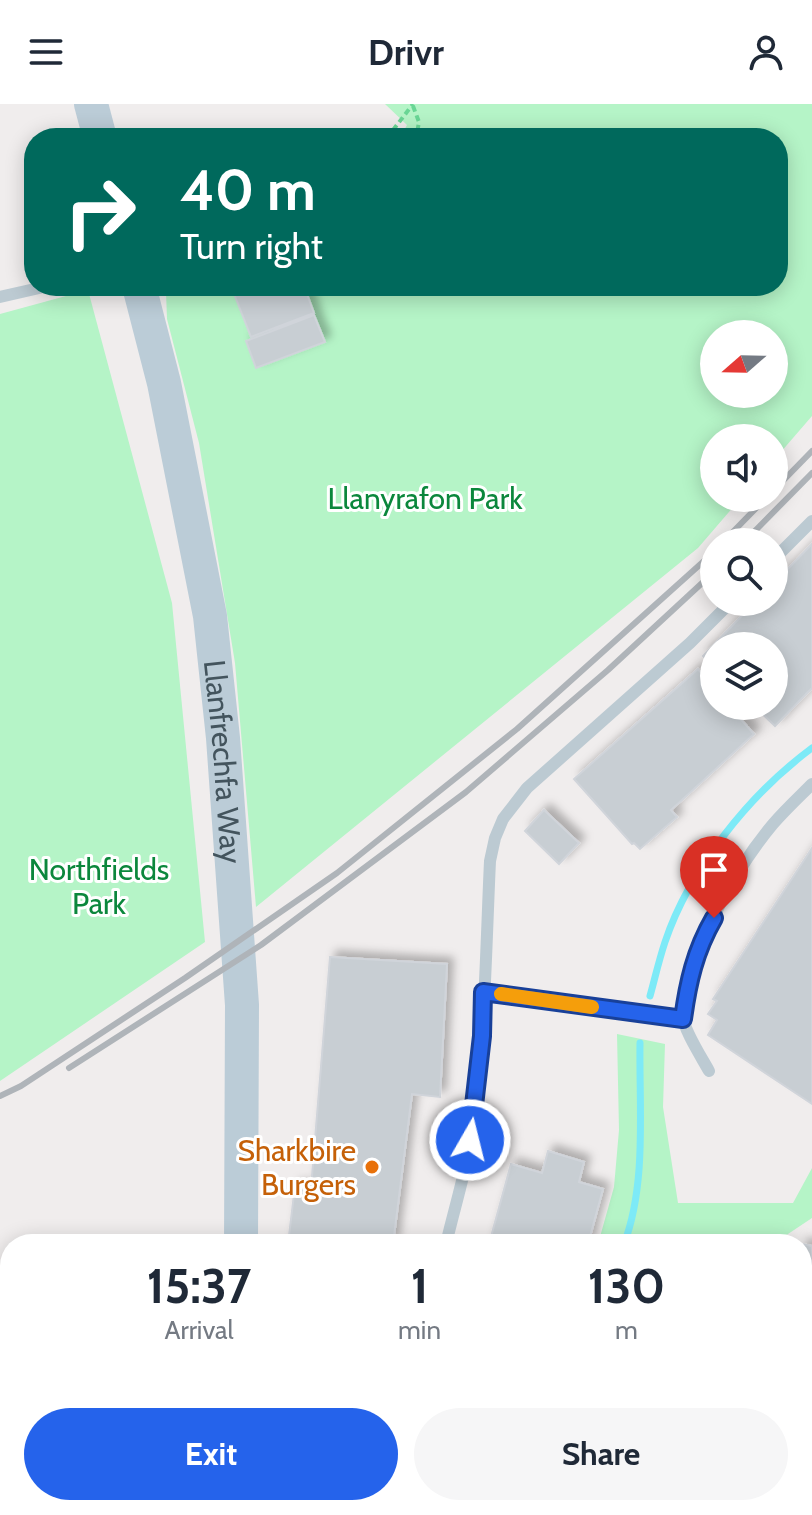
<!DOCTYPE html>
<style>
:root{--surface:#fff;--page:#f6f6f7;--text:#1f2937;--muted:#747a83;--accent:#2563eb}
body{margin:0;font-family:Cabin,sans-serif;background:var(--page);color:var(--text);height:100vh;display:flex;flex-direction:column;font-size:30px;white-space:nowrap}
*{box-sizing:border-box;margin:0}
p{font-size:26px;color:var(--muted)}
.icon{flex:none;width:44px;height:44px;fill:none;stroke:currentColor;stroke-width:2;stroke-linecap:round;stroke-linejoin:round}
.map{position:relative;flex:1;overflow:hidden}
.side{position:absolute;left:0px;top:1130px;width:812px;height:282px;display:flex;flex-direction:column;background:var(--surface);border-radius:32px 32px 0 0;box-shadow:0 4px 20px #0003}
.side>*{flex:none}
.top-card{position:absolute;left:24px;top:24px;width:764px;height:168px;border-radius:32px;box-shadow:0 4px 20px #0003;background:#00695c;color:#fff;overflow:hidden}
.needle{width:52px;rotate:250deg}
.controls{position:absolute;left:700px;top:216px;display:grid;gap:16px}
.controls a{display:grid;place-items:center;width:88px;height:88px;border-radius:50%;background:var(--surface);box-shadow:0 4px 20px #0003;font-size:40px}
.pin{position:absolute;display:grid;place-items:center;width:68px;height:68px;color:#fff;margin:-82px -34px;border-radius:50% 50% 50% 0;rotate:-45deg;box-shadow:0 0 8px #0007}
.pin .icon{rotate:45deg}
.me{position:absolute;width:88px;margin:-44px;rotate:8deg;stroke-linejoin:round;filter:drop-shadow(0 0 6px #0008)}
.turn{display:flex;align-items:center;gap:28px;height:168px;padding:0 24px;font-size:36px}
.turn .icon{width:104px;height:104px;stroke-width:2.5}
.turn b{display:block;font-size:56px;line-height:68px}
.eta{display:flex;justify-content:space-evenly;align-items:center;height:136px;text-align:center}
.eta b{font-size:48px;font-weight:800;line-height:56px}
.cta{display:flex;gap:16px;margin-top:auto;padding:16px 24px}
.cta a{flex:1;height:92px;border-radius:48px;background:var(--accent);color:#fff;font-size:32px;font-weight:800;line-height:92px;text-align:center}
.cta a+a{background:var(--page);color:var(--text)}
header{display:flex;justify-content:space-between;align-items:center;height:104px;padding:0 24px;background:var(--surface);font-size:36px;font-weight:800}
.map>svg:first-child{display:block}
.green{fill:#b5f4c7;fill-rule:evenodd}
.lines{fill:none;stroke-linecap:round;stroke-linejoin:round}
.stream{stroke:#7deaf7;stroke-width:7}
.building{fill:#c8ced3;stroke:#d0d4da;stroke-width:2;filter:url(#shadow)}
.path{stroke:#69d695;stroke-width:4;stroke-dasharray:6 4;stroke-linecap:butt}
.lane{stroke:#bccad2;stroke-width:12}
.street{stroke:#bccad2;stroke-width:24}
.secondary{stroke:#bbccd7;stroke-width:34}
.rail{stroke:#afb4b9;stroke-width:6}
.route-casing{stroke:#184099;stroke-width:20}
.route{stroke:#2563eb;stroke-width:14}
.slow{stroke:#f59e0b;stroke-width:14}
.food-dot{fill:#e8710a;stroke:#fff;stroke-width:3}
.labels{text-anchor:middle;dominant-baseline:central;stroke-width:6;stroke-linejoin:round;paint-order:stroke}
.park-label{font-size:30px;fill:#0b873c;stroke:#fff}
.street-label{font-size:30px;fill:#43545d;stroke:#fff}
.food-label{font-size:30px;fill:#c56008;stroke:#fff;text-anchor:end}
</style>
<header><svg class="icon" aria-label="menu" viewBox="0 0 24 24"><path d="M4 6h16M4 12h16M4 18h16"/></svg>Drivr<svg class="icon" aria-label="person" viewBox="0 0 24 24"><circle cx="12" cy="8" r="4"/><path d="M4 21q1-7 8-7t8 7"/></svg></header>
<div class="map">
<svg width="812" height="1411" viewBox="0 0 812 1411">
<defs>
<filter id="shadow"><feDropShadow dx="6" dy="-6" stdDeviation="4" flood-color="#0004"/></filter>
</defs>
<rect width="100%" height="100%" fill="#f0eded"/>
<!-- green -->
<path class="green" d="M385 0H812V312L774 356V334H714V394H741L698 444 256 803 235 559 199 339 167 215 166 188 169 182H778V34H400L407 21ZM714 230H774V290H714Z
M88 186 172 499 205 838 0 977V210Z
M617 930 665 940 663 1003 678 1099H793L812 1064V1114L785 1132 780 1140H598L614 1083 619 1026Z
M812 1391V1411H783L796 1402H802V1398Z
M496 1402H570V1411H492Z"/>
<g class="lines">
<!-- stream -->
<path class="stream" d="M650 892C655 874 659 856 665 838 690 764 750 690 812 644
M624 1140C647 1080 639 1003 640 939
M518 1411 522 1402"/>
</g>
<!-- building -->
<path class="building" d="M231 182H304L314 209 251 233Z
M314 211 325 238 256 264 246 237Z
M812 440V584L775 622 754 602H774V542H714V563L703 552 755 498H774V479Z
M698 565 714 584V602H729L754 630 671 706 677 713 640 745 634 739 632 740 574 675Z
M544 706 579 739 559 760 525 727Z
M812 744V1000L708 931 717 916 708 910 717 897 713 895Z
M330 853 447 860 440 993 412 990 393 1140H288L295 1082 311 1084Z
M548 1047 584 1058 579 1078 603 1085 588 1140H489L511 1060 542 1069Z
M802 1140 812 1142V1202L802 1200Z
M802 1200 812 1202V1243L802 1251Z
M0 1289 10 1315V1402H43L47 1411H0Z
M259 1402H368L399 1409V1411H258Z
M605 1402H629L616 1411H611Z"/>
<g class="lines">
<!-- path -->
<path class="path" d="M413 2 419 18 416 34
M387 34 413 0
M682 1410 693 1402
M763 1410 774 1402"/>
<!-- lane -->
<path class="lane" d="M0 193 48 182
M774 455 812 417
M483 888 683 915
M709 967C702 954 683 925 683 912 683 855 737 763 773 720 785 706 799 693 812 680
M446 1140C456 1098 469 1057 474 1014 485 929 486 843 490 757L495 734 503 715 527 684 690 539 731 498"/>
<!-- street -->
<path class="street" d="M802 1301 812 1294
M646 1411 659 1402"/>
<!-- secondary -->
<g class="secondary">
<path d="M91 0 100 34"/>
<path id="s1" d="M139 182 164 279 210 512 223 634 242 901 241 1140"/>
<path d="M802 1355 812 1348"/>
<path d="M210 1411 212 1402"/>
<path d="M723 1411 736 1402"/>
</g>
<!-- rail -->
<path class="rail" d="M774 386 812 347
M723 438 766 394
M744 438 812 369
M69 964 261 841 466 688 608 566 714 468
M0 992 21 982 185 874 337 769 517 625 714 448"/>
</g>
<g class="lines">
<defs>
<path id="route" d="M470 1036 482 932 483 888 683 915C688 878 695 847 714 814"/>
</defs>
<!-- route casing -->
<use href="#route" class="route-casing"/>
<!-- route -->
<use href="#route" class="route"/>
<!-- slow -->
<path class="slow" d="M501 890 592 903"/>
</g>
<!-- markers -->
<circle class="food-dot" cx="372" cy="1063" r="8"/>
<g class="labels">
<!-- park labels -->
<g class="park-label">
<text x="425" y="394">Llanyrafon Park</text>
<text x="99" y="765">Northfields<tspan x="99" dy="34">Park</tspan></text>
</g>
<!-- street labels -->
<g class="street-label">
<text stroke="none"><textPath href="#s1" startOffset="484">Llanfrechfa Way</textPath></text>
</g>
<!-- food labels -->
<g class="food-label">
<text x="356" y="1046">Sharkbire<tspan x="356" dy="34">Burgers</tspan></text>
</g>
</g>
</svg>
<div class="controls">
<a><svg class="needle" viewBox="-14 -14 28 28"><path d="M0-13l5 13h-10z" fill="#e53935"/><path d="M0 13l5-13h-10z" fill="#747a83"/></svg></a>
<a><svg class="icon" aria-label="sound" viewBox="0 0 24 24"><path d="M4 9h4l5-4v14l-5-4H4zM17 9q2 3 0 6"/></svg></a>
<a><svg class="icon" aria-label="search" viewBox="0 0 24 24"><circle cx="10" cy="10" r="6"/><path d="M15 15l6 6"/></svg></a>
<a><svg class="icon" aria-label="layers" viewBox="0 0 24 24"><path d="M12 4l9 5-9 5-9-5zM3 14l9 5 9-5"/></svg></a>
</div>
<div class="pin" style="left:714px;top:814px;background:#d93025"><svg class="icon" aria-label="arrive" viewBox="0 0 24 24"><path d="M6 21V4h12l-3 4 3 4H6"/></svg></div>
<svg class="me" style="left:470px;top:1036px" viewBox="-20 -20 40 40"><circle r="17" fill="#2563eb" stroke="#fff" stroke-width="3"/><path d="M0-11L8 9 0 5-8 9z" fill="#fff"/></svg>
<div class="top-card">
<div class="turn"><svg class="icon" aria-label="right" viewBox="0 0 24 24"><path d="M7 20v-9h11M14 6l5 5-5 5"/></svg><div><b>40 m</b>Turn right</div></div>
</div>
<section class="side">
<div class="eta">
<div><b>15:37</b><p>Arrival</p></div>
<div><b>1</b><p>min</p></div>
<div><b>130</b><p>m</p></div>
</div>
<div class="cta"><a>Exit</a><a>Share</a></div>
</section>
</div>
